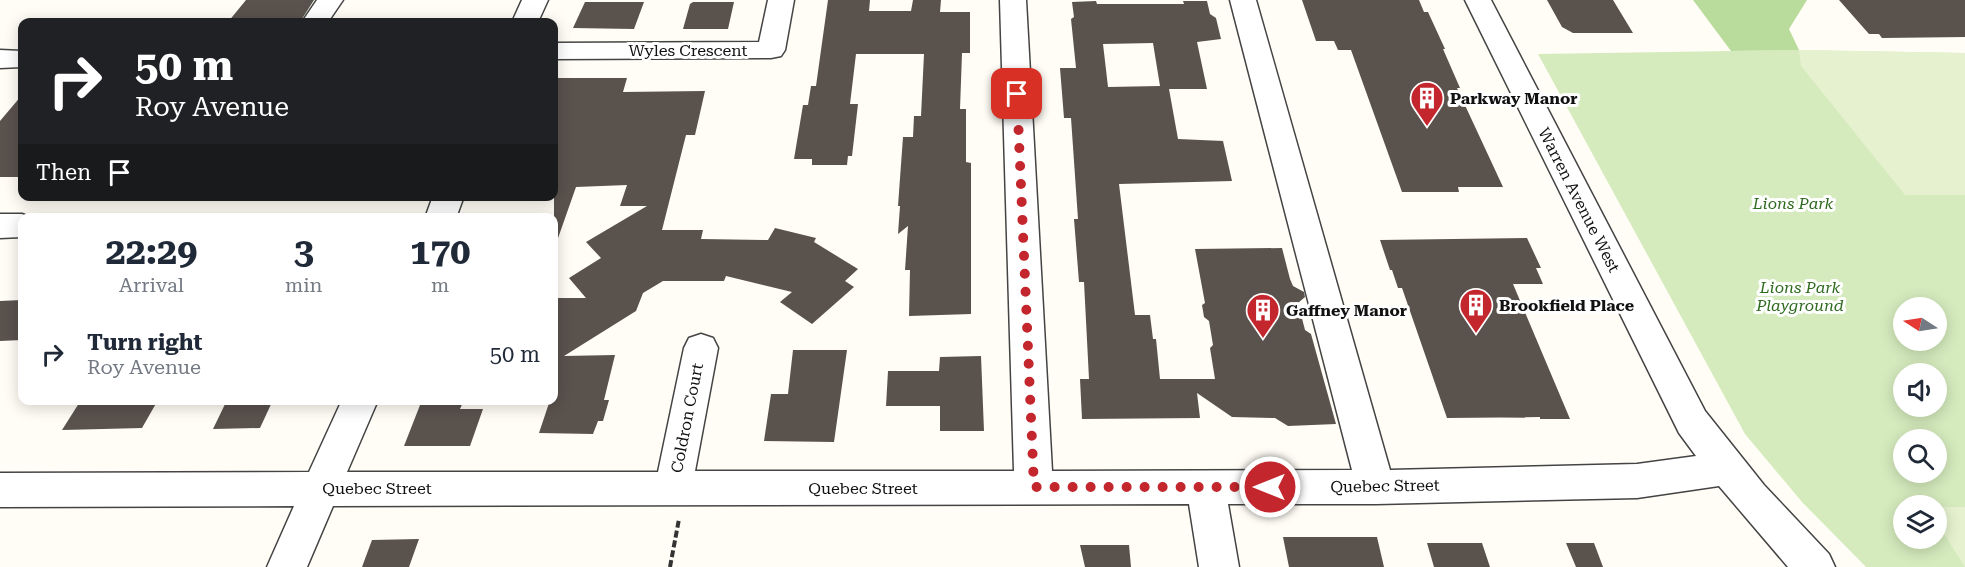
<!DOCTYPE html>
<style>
:root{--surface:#fff;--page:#f2f2f3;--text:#1f2937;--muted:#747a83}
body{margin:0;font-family:"Roboto Serif",serif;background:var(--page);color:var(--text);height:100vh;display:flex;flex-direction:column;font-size:22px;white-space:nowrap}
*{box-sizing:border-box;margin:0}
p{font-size:20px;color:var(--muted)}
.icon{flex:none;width:33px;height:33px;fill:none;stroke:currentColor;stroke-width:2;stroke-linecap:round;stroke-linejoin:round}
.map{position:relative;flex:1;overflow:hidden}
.sheet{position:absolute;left:18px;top:213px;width:540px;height:192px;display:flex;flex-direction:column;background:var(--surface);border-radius:12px;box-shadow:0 3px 15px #0003}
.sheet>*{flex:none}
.banner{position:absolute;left:18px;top:18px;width:540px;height:183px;border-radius:12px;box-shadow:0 3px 15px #0003;background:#202124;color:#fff;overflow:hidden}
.needle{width:39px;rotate:282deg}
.controls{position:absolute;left:1893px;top:297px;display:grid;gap:12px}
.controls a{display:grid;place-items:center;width:54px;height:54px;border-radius:50%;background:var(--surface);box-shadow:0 3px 15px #0003;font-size:30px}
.pin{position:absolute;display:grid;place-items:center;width:51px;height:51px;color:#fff;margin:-26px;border-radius:12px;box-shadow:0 3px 9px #0006}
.me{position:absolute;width:66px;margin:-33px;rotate:270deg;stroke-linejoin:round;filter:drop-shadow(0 0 4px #0008)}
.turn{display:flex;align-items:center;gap:21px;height:126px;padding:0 18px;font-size:27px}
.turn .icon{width:78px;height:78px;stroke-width:2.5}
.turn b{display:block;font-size:42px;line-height:51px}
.then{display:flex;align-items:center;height:57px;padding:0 18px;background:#0003;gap:12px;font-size:22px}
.eta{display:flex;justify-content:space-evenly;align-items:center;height:102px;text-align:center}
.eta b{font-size:36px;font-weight:700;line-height:42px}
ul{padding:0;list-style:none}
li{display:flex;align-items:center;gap:18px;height:78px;padding:0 18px}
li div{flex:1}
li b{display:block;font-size:22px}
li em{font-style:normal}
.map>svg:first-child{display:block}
.green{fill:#d5ebbd;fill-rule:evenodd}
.forest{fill:#b9dc9c}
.pitch{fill:#e6f2cf}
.building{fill:#5a524d;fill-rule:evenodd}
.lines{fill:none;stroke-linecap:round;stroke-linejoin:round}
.minor-casing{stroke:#444;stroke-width:3}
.path{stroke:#333;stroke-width:4;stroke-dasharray:7 3;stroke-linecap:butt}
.minor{fill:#fff;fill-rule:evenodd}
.route{stroke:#c4262e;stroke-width:10;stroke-dasharray:0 18}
.labels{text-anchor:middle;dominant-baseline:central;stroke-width:6;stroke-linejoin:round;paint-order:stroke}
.street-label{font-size:16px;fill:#111;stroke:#fff}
.poi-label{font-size:16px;font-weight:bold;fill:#111;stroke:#fff;text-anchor:start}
.park-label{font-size:16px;font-style:italic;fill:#2f6b1f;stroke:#fff}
</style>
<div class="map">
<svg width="1965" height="567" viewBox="0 0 1965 567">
<rect width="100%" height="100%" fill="#fffdf5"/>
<!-- green -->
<path class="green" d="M1799 50 1965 53V567H1866L1802 502 1745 434 1538 54ZM1904 308H1936V340H1904ZM1904 374H1936V406H1904ZM1904 440H1936V472H1904ZM1904 506H1936V538H1904Z"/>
<!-- forest -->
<path class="forest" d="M1693 0H1807L1789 29 1799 50 1731 51Z"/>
<!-- pitch -->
<path class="pitch" d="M1799 50 1965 53V195H1905L1801 66Z
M1937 507H1965V567L1937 523Z"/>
<!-- building -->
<path class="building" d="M246 0H314L300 22H228Z
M828 0H870L869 11H911L913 0H941L940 12H970V53H962L960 109H966V162L971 163V314L909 316 910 270H905L908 226 898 234 900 206H898L903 137H913L914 116H921L924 54H856L850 104H858L852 156H848L847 165H812V159H794L803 105H808L811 86H816Z
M1302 0H1419L1424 12H1428L1445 49H1443L1460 88H1457L1503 187H1458L1459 192H1402L1351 50H1338L1334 41H1316Z
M1547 0H1613L1633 33H1573L1562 27Z
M1839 0H1965V37L1882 38 1879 34H1869Z
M1096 1 1097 4H1184L1183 1H1207L1210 14 1216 18 1221 39 1197 42 1207 89H1169L1178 139 1223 141 1232 181 1119 184 1135 315H1150L1153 339H1156L1160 379H1215L1210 348 1213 345 1209 321 1204 317 1202 305 1205 303 1195 249 1282 248 1290 279 1293 286 1304 292 1305 297 1298 303 1305 330 1311 334 1336 424 1288 426 1275 418 1232 417 1197 393 1200 418 1082 419 1080 379H1089L1084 282H1079L1074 219H1078L1071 118H1064L1060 68H1076L1071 19 1074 17 1072 2ZM1153 43 1160 86 1108 87 1103 44Z
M585 2H644L634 29 573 28Z
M693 2H734L728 29H683L690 4Z
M554 78H627L623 92 705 91 695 135H686L662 230H703L701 239 768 240 775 228 816 238 814 242 858 269 845 281 854 287 812 324 780 302 792 292 726 276 724 281H663L643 293 636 311 564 356 615 355 604 400H609L603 421H598L593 434 539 433 550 400H554V298H586L569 278 601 258 586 242 647 206H620L627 185 576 187 557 241 554 240Z
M22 95V177H0V121Z
M1527 238 1541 268H1536L1543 284H1513L1570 419H1540V417L1447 418 1402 288H1398L1392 270H1390L1380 240Z
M22 300V340L0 341V301Z
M793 350H847L834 442 764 441 771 394H788Z
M981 356 984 431H940V406H886L888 371H939L940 357Z
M81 400H158L142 428 62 430Z
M227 400H273L260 428 213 429Z
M422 400H464L460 409H483L470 446H404Z
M1283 537H1377L1384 567H1289Z
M419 539 409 567H362L372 540Z
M1427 543H1482L1490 567H1434Z
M1566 543H1594L1603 567H1576Z
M1080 545H1129L1131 567H1085Z"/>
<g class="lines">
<defs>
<path id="minor" d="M317 0H343L328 22H302Z
M522 0H548L538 22H512Z
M768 0H794L785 50 781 56 771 58 554 59V43L759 42Z
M1000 0H1026L1052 471 1352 470 1230 0H1256L1390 470 1637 464 1696 456 1679 433 1465 0H1491L1705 411 1764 485 1829 554 1835 567H1788L1719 486 1637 498 1376 504H1228L1239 567H1199L1189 504 333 506 307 567H267L294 506 0 507V473L309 472 342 400H378L347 472H658L684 348 689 338 701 334 713 338 718 348 695 471H1014Z
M0 50 22 51V67L0 68Z
M433 196H464L456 218H425Z
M0 214H22L32 218H22V237L0 238Z"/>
</defs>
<!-- minor casing -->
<use href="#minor" class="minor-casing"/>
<!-- path -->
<path class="path" d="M670 567 679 519"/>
<!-- minor -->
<use href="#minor" class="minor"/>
</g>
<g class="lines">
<!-- route -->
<path class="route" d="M1017 94 1034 487H1270"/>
</g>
<!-- icons -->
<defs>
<symbol id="building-pin" viewBox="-11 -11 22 30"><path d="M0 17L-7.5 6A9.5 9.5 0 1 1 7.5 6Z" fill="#c4262e" stroke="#fff"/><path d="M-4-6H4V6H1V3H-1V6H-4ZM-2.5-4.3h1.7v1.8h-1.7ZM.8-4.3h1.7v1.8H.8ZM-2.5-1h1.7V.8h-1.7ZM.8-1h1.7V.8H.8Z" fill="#fff"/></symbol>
</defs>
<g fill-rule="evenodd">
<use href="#building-pin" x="1408" y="79" width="38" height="52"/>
<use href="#building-pin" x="1457" y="286" width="38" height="52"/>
<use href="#building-pin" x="1244" y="291" width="38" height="52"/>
</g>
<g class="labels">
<!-- street labels -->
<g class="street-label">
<text x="688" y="50">Wyles Crescent</text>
<text transform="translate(1579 200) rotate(63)">Warren Avenue West</text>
<text transform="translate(687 418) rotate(-79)">Coldron Court</text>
<text transform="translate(1385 486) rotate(-1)">Quebec Street</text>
<text x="377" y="488">Quebec Street</text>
<text x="863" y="488">Quebec Street</text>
</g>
<!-- poi labels -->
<g class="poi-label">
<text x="1450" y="98">Parkway Manor</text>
<text x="1499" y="305">Brookfield Place</text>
<text x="1286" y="310">Gaffney Manor</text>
</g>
<!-- park labels -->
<g class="park-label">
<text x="1793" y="203">Lions Park</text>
<text x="1800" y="287">Lions Park<tspan x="1800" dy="18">Playground</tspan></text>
</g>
</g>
</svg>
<div class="controls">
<a><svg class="needle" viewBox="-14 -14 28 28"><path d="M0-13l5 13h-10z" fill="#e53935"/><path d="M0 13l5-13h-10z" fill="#747a83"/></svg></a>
<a><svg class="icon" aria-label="sound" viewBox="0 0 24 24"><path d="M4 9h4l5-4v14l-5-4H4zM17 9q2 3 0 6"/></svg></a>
<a><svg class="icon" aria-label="search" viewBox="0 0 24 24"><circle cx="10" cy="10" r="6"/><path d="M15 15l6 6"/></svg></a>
<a><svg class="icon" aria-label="layers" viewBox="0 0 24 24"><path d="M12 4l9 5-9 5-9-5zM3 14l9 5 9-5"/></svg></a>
</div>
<div class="pin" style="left:1017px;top:94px;background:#d93025"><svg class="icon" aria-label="arrive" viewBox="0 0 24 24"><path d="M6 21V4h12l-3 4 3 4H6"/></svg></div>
<svg class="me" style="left:1270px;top:487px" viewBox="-20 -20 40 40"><circle r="17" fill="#c4262e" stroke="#fff" stroke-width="3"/><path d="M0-11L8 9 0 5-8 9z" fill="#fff"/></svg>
<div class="banner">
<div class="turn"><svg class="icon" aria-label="right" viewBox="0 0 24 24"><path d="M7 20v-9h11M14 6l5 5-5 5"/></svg><div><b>50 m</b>Roy Avenue</div></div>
<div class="then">Then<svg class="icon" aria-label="arrive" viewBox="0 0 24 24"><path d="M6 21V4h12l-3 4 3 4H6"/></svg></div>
</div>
<section class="sheet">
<div class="eta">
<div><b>22:29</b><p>Arrival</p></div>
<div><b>3</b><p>min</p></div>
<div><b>170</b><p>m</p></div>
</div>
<ul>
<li><svg class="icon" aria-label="right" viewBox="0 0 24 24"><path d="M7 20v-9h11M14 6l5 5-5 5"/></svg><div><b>Turn right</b><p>Roy Avenue</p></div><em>50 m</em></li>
</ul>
</section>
</div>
